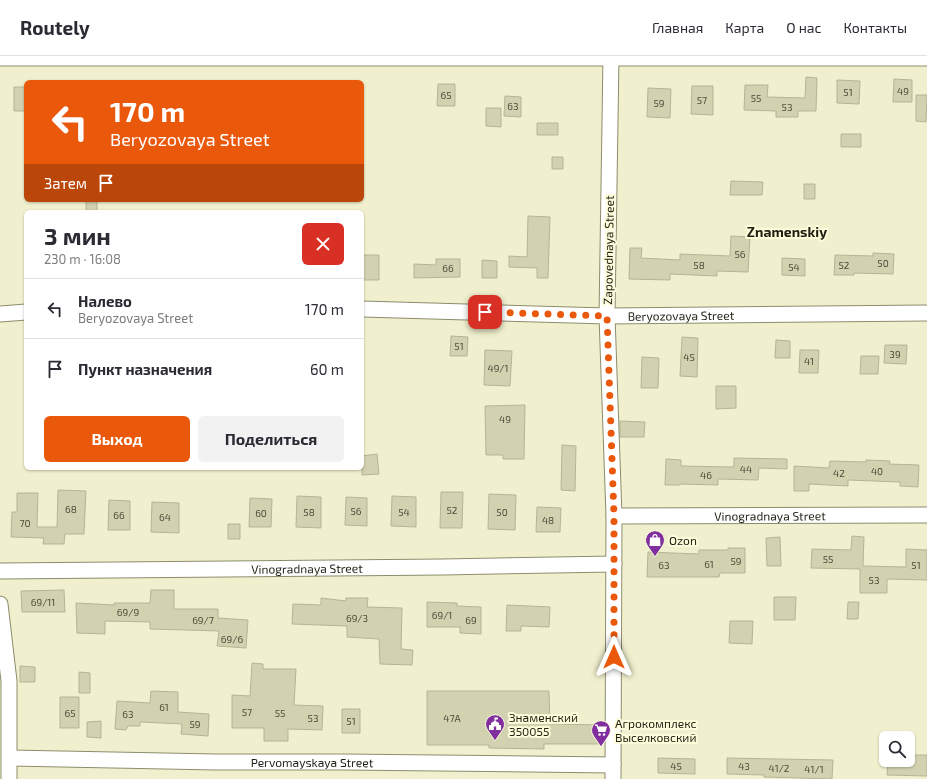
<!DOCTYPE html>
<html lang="ru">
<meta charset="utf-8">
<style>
:root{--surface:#fff;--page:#f2f2f3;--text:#2b2b33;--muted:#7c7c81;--line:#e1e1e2;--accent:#ea580c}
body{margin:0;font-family:"Exo 2",sans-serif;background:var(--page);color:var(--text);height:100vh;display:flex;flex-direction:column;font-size:15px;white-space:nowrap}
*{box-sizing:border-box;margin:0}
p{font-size:13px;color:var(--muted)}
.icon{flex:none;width:22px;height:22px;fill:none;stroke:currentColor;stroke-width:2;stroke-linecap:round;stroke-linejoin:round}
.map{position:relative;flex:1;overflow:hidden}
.sheet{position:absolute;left:24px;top:154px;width:340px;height:260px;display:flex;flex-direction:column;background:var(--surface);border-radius:6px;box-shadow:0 1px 3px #0004}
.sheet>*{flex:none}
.banner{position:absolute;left:24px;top:24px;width:340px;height:122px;border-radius:6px;box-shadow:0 1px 3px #0004;background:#ea580c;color:#fff;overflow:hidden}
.controls{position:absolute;left:879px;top:675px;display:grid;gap:8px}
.controls a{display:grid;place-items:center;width:36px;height:36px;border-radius:6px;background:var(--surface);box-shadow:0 1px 3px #0004;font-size:20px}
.pin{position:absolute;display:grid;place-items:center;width:34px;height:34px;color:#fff;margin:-17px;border-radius:8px;box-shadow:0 2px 6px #0006}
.me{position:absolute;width:44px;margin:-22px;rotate:0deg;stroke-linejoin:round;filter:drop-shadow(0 0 3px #0008)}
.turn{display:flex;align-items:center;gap:14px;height:84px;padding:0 20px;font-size:18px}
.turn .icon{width:52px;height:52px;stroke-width:2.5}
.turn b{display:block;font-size:28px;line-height:34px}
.then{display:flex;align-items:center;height:38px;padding:0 20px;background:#0003;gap:8px;font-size:15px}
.round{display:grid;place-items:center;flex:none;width:42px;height:42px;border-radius:6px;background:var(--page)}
.overview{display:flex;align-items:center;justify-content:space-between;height:68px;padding:0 20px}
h1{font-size:24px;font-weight:700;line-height:30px}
.cta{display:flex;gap:8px;margin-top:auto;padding:8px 20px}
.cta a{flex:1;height:46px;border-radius:6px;background:var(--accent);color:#fff;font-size:16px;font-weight:700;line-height:46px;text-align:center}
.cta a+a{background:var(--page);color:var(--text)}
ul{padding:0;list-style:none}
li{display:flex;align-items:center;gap:12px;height:60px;padding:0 20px;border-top:1px solid var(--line)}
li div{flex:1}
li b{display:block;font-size:15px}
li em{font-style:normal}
header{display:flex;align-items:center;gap:24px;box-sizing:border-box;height:56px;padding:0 20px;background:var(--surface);border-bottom:1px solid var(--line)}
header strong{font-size:19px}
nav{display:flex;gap:22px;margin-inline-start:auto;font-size:14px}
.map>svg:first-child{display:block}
.building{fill:#d2d1b0;stroke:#b5b494}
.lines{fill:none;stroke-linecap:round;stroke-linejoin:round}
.minor-casing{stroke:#8d8c6d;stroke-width:17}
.minor{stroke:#fff;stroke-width:15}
.route{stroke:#ea580c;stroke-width:7;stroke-dasharray:0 12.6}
.labels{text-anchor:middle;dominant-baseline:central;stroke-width:4;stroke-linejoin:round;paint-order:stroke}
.number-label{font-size:10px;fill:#4c4c3a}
.street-label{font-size:12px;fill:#1f1f12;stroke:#fefddb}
.poi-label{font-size:12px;fill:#1f1f12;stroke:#fefddb;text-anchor:start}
.quarter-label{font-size:14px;font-weight:bold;fill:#1f1f12;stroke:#fefddb}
</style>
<header>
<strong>Routely</strong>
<nav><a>Главная</a><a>Карта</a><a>О нас</a><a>Контакты</a></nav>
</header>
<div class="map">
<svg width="927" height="723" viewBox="0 0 927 723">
<rect width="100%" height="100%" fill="#f1f0ce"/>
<!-- building -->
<path class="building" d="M806 21 817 22 816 55H798V61H776V55L744 54 745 29H768L767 41 805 42Z
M894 23 912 24V46H893Z
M837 24 860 25 859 48 837 47Z
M438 28H455V50H437Z
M692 30H713V59L691 58Z
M14 31H26V55H14Z
M648 32 671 33 670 62 647 61Z
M916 39H927L926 66 916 65Z
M505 40 521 41V61L504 60Z
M486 52H501V71L486 70Z
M537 67H558V79H537Z
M841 78H861V91H841Z
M552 101H563V113H552Z
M731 125 763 126 762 139H730Z
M804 128H815V143H804Z
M86 144H97V156H86Z
M528 160 550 161 548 222H537V212L509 211V200L527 201Z
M731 180 750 181 748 216 717 215V220L670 218V224L629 223 630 192H642L641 202 680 204V198L730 200Z
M873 197 894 198 893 218 854 217V219H834L835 199 873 200Z
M363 199H379V224H362Z
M782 202 805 203V220L782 219Z
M436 203H460V221L414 222V208L436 209Z
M482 204 497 205V222H482Z
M451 280 468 281 467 300H450Z
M682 281 698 282 697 321 680 320Z
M776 284 790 285V302H775Z
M885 289H907L906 308 884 307Z
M485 294 512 295 510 330 484 329Z
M800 294H819L818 317H799Z
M861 300H879L878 318H860Z
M642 301 659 302 658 332H641Z
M716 330H736V352L716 353Z
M525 349 524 403H503V399H486L485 350Z
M620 365 645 366 644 381H620Z
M562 389 576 390 575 435 561 434Z
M377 398 379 418 362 419V400Z
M734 402 787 403V413L759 412 758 424 718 423V429L681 428 680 429H665L666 403 681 404V410L734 411Z
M866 404 890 405 889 408 919 409 918 431 900 430V426L848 424V430L809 428V435H794V410L829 412 830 405 866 406Z
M58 434 86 435 84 478H65L64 488H43L44 482 11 481 12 456H17V437H38L37 471H57Z
M441 436H463L462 472H440Z
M489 438 516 439 515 474 488 473Z
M297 440 321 441V472L296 471Z
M392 440 416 441V471L391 470Z
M346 441 367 442V470L345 469Z
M250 442 272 443 271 471H249Z
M109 444 130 445V474H108Z
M152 446 179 447V477L151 476Z
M537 451 561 452 560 476H536Z
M228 468H240V483H228Z
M852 480 864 481 863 510 906 511V493L927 494V524L887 523V537H860V513L811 512 812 493 851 494Z
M780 481 781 510H767L766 482Z
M728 492H745V517H720L719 521H647L648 496 699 498V494H728Z
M64 534 65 556H22L21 535Z
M151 534H174V553H218V562L248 564 246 592 217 590 219 575 150 573V566L105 565V578L77 577 76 547 114 549V547H150Z
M774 541H796L795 564H774Z
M321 542 346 545V542H368L367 551 402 552 401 593 413 594 412 609 380 608 379 583 347 581V570L292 568 293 548 321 549Z
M427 546 457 547V550L481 551V578L460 577V571H427Z
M848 546H859L858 563H847Z
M507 549 550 551 549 571 521 570V575H506Z
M730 565H753L752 588 729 587Z
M252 607 263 608V613H296L294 649 323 650 322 674 288 673V685H264V672H232V639L250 640Z
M20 610 35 611V626H20Z
M79 616 90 617V637H79Z
M151 635 178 636V656L209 658 208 680 181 678 182 668 140 666V670H128L126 674 115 673 117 645 150 647Z
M427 635H549L550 668 600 669 601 688H544V693L489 692V689H427Z
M60 641H79V672H60Z
M342 653H360V677H342Z
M101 665V682L87 681V666Z
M908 699H927V720L887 719 888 704H908Z
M658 702 695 703V718L658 717Z
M727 702 833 704 832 723 764 721V719L727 718Z"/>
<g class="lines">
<defs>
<g id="minor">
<path d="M611 0 607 260 614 460 613 723"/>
<path d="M0 2H927"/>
<path id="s1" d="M362 253 607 260 927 257"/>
<path d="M0 258 26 256"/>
<path id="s2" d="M614 460 927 459"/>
<path id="s3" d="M0 515 442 511 614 508"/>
<path d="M0 548 9 625V723"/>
<path id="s4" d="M10 702 216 706H344L613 709"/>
</g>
</defs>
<!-- minor casing -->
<use href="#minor" class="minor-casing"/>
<!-- minor -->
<use href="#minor" class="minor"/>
</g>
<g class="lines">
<!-- route -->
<path class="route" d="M485 256 607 260 614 460V601"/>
</g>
<!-- icons -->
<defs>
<symbol id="shop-pin" viewBox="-11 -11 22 30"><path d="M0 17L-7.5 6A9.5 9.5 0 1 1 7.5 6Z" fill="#812f9f" stroke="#fefddb"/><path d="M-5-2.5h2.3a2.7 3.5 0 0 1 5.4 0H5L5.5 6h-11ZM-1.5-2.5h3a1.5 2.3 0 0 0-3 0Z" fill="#fff"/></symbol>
<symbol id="civic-pin" viewBox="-11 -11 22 30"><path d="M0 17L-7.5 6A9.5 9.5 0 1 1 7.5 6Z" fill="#812f9f" stroke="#fefddb"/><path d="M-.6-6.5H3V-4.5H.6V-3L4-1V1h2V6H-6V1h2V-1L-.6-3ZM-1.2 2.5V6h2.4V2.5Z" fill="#fff"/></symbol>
<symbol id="supermarket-pin" viewBox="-11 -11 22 30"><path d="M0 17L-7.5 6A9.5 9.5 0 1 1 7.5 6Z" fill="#812f9f" stroke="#fefddb"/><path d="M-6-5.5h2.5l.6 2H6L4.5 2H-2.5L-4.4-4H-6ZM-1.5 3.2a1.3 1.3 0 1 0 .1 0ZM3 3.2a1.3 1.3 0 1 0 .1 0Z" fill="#fff"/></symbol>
</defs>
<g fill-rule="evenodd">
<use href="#shop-pin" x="644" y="473" width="22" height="30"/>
<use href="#civic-pin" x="484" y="657" width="22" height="30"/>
<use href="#supermarket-pin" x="590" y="663" width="22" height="30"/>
</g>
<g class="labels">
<!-- number labels -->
<g class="number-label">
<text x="903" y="35">49</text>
<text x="848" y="36">51</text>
<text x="446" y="39">65</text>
<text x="756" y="42">55</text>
<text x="702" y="44">57</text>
<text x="659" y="47">59</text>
<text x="513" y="50">63</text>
<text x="787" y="51">53</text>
<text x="740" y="198">56</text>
<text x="883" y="207">50</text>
<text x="699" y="209">58</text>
<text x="844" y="209">52</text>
<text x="794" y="211">54</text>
<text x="448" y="212">66</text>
<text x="459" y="290">51</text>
<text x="895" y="298">39</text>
<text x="689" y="301">45</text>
<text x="809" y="305">41</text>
<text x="498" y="312">49/1</text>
<text x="505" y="363">49</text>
<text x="746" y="413">44</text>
<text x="877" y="415">40</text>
<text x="839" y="417">42</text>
<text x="706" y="419">46</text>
<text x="71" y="453">68</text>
<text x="452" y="454">52</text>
<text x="356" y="455">56</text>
<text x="309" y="456">58</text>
<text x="404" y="456">54</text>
<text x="502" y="456">50</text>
<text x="261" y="457">60</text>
<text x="119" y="459">66</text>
<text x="165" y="461">64</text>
<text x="548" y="464">48</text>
<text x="25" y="467">70</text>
<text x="828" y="503">55</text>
<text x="736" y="505">59</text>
<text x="709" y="508">61</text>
<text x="664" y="509">63</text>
<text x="916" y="509">51</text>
<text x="874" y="524">53</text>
<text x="43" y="546">69/11</text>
<text x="128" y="556">69/9</text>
<text x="442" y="559">69/1</text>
<text x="357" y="562">69/3</text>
<text x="203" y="564">69/7</text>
<text x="471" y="564">69</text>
<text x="232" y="583">69/6</text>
<text x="164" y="651">61</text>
<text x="247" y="656">57</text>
<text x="70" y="657">65</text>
<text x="280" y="657">55</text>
<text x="128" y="658">63</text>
<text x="313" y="662">53</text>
<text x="452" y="662">47А</text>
<text x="351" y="665">51</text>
<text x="195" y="668">59</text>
<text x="676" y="710">45</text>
<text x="744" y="710">43</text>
<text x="779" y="712">41/2</text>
<text x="814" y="713">41/1</text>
</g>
<!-- street labels -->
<g class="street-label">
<text transform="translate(608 194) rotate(-89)">Zapovednaya Street</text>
<text stroke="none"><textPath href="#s1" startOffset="319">Beryozovaya Street</textPath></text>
<text stroke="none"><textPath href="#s2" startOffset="156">Vinogradnaya Street</textPath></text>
<text stroke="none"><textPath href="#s3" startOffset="307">Vinogradnaya Street</textPath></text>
<text stroke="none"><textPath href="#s4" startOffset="302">Pervomayskaya Street</textPath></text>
</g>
<!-- poi labels -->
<g class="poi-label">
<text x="669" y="484">Ozon</text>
<text x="509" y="661">Знаменский<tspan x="509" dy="14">350055</tspan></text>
<text x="615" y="667">Агрокомплекс<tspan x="615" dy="14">Выселковский</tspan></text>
</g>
<!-- quarter labels -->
<g class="quarter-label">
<text x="787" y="175">Znamenskiy</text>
</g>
</g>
</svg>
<div class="controls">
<a><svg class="icon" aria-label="search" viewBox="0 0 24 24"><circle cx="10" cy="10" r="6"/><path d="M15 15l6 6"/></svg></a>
</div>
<div class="pin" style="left:485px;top:256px;background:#d93025"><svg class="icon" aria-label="arrive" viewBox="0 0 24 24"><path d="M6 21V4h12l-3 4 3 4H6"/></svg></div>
<svg class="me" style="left:614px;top:601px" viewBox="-20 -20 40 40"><path d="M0-17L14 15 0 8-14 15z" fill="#ea580c" stroke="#fff" stroke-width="4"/></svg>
<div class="banner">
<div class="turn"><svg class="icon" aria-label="left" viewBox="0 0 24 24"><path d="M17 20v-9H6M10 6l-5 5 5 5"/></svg><div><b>170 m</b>Beryozovaya Street</div></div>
<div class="then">Затем<svg class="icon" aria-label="arrive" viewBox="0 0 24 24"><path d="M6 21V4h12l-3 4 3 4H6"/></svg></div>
</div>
<section class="sheet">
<div class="overview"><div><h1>3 мин</h1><p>230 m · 16:08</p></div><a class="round" style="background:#d93025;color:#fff"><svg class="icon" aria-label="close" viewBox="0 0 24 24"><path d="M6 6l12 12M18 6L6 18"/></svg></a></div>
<ul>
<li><svg class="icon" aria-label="left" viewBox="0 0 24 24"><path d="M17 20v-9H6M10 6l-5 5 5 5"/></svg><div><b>Налево</b><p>Beryozovaya Street</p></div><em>170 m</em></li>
<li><svg class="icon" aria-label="arrive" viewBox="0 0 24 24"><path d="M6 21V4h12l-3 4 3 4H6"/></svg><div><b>Пункт назначения</b></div><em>60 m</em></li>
</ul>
<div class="cta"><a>Выход</a><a>Поделиться</a></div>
</section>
</div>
